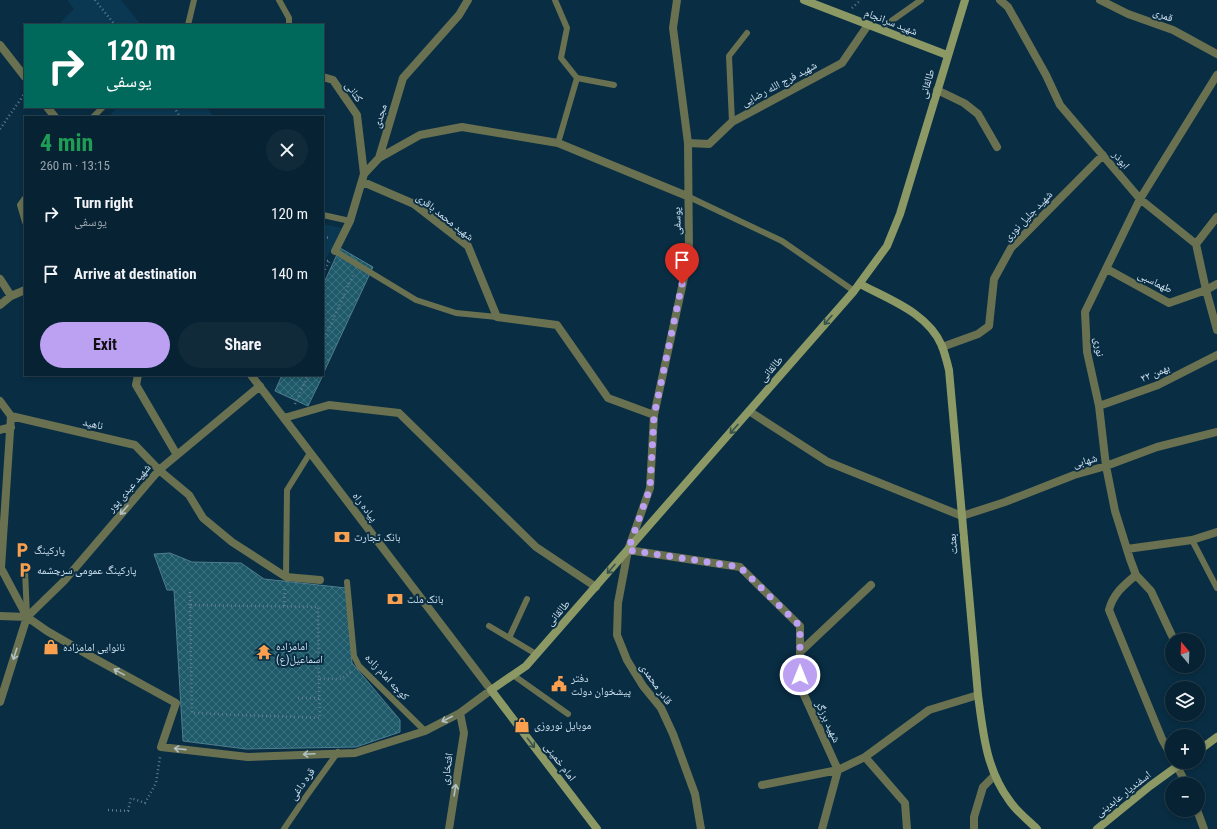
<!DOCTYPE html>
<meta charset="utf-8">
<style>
:root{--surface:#072232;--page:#102a3a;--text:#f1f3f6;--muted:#98a4ac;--line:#283f4d;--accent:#bca0f2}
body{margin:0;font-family:"Roboto Condensed","Noto Naskh Arabic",sans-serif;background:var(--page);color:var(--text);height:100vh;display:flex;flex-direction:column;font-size:15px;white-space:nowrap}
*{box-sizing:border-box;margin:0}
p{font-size:13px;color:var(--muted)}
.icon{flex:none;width:22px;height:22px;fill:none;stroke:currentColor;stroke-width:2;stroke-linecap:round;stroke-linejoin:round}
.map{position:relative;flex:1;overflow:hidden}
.drawer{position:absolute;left:24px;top:116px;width:300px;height:260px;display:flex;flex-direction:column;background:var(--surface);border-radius:0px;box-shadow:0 2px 6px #0003,0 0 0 1px var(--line)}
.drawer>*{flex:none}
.hud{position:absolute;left:24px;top:24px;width:300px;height:84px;border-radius:0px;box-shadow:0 2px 6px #0003,0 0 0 1px var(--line);background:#00695c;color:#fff;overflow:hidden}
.needle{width:26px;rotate:341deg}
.buttons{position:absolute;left:1165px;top:633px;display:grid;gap:8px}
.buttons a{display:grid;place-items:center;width:40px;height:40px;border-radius:50%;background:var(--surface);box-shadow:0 2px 6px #0003,0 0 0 1px var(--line);font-size:20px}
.pin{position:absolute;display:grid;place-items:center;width:34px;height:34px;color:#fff;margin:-41px -17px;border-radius:50% 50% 50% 0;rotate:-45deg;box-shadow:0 0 4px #0007}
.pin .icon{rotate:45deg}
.me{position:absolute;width:44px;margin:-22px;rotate:0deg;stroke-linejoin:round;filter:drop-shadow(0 0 3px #0008)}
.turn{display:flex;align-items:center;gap:14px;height:84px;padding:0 16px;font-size:18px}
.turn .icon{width:52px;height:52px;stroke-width:2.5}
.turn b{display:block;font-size:28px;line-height:34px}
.round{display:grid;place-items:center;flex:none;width:42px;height:42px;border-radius:21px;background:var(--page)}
.headline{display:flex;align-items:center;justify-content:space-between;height:68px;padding:0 16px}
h1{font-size:24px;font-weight:700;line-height:30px;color:#1e9e55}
.cta{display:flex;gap:8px;margin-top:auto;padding:8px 16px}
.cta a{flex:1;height:46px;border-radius:24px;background:var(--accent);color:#111;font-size:16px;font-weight:700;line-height:46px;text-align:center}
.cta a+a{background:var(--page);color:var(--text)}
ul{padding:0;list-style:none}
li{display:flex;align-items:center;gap:12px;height:60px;padding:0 16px}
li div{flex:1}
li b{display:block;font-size:15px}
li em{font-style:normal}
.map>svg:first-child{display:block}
.built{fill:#0a3852}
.building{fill:url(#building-cross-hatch);stroke:#4e7e8d}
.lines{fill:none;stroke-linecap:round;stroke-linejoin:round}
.path{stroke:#607d90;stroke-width:2.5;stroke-dasharray:1 3;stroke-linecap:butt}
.lane{stroke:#697151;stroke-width:6}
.street{stroke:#697151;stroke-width:8}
.secondary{stroke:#8c9965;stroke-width:8}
.oneway{stroke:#37534f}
.oneway2{stroke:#b1c1c2}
.route{stroke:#bca0f2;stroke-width:7;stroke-dasharray:0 12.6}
.labels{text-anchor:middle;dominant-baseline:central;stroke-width:4;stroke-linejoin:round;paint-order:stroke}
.street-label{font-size:11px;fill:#d0e3f2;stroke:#092d43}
.poi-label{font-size:11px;fill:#d0e3f2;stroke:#092d43;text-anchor:start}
</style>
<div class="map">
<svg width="1217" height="829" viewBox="0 0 1217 829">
<defs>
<pattern id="building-cross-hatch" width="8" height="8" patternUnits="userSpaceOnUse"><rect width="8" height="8" fill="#1f5a6a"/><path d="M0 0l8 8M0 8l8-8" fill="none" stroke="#3e7280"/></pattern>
</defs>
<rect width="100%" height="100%" fill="#092d43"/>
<!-- built -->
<path class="built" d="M67 0H121L141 25H58L74 9Z
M118 107H206L214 117H108Z
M323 224 342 228 323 265Z"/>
<!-- building -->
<path class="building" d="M340 248 373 267 323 374V285Z
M282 375H323L308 406 275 391Z
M170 553 192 562 241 563 264 579 346 588 352 663 400 720V732L356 747 246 749 183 741 174 590H167L154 554Z"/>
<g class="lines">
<!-- path -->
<path class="path" d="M95 0 115 25
M852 8 861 0
M174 107 180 117
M0 129 25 93
M323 237 330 238
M323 260 329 261
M323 273 330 260
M323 342 354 273
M295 404 308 375
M190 605V590
M284 606 285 587
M319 679 320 718 192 713 190 605 318 607 319 679H341L352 671
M298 698H320
M108 810 128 811 131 798 145 803 156 783 160 757"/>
<!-- lane -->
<path class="lane" d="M279 0 289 18V25
M555 0 567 28 561 58 577 78 558 143
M188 25 194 0
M880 29 921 0
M577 78 614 85
M93 117 103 107
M732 122 729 56 747 33
M687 196 782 241 854 291
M25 198 20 205 25 222
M323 215 350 221
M335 251 416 300 456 313 497 317
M1192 540 1217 588
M25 570 27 617
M286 577 287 490 310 453
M347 582 354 656 359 666 425 731
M489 626 536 654
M509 638 527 599
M513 675 568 714
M284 829 305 798 338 752"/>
<!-- street -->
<path class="street" d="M677 0 673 28 688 143 689 255 654 415 650 488 628 550 618 603 617 635 627 660 643 686 661 708 673 734 695 794 701 829
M1000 0 1008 7 1046 75 1060 105 1140 199 1196 244 1206 290 1217 330
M1100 0 1128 14 1173 30 1217 54
M0 45 25 77
M323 77 333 80 357 115 364 174
M937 90 964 103 978 114 997 147
M47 107 55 117
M688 143 709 144 732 122 842 63 868 25
M379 158 420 135 462 127 558 143 687 196
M363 182 414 204 468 246 497 317 557 325 608 398 654 415
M1196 244 1217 217
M335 251 350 221 364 174 379 158 403 78 459 15 468 0
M1107 269 1169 303 1206 290 1217 284
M0 279 11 296
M0 305 11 296 25 290
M942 347 978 334 989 326 994 279 1011 248 1103 155
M138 375 136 385 177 455
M0 401 11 416 1 568 27 617 47 631 92 657 176 703 161 747 248 757 355 753 425 731 460 713 491 690 251 375
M1099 406 1158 385 1217 355
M749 411 828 462 962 516 1005 502 1074 475 1106 466 1157 447 1217 432
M11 416 135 445 159 470 189 495 203 518 232 542 286 577 320 580
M284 418 329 405 399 413 536 547 596 587
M0 430 11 427
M1127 549 1192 540 1217 532
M628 550 740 567 800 626V686L838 770 822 829
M1136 575C1124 585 1113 594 1109 610L1162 739 1172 757
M0 616 27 617
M1174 640 1151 591 1136 575 1130 559 1115 511 1106 466 1099 406 1087 352 1085 312 1140 199 1217 75
M800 652 871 585
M0 702 27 617 64 581 159 470 260 386
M865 757 905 803 907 829
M1175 762 1186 784
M762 785 838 770 865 757 929 710 978 695
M1197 810 1204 829
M449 829 464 733 460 713
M974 829V817L983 787 994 776"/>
<!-- secondary -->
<path class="secondary" d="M804 0 947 55
M860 284C890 300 928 313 942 346 945 354 947 362 949 370L978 695C983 732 986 769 1009 800 1016 811 1028 820 1037 829
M1198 751 1217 737
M597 829 491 690 526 666 854 291 887 246 900 214 965 0
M1097 829 1150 786 1183 762"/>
</g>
<!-- one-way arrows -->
<defs><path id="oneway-shaft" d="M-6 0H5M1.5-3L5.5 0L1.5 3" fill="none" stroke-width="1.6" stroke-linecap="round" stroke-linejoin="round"/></defs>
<g class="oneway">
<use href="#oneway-shaft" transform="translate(828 320) rotate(131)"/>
<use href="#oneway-shaft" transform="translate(734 429) rotate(131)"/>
<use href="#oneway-shaft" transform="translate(611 569) rotate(131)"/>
<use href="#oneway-shaft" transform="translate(531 743) rotate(53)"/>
</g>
<g class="oneway2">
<use href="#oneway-shaft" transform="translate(124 510) rotate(131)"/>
<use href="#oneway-shaft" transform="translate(15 654) rotate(108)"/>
<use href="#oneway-shaft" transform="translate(119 672) rotate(-151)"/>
<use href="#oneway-shaft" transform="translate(447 719) rotate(153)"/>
<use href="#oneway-shaft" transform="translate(180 749) rotate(-174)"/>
<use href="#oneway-shaft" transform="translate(309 754) rotate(177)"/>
<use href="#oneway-shaft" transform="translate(455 790) rotate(-81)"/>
</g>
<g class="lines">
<!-- route -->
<path class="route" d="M682 284 654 416 650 488 628 550 740 567 800 626V675"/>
</g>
<!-- icons -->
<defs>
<symbol id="bank-bare" viewBox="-9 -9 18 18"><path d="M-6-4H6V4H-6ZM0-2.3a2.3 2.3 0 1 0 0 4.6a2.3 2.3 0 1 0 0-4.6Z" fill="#fa9f4e" stroke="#092d43" stroke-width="2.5" paint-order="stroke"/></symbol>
<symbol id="parking-bare" viewBox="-9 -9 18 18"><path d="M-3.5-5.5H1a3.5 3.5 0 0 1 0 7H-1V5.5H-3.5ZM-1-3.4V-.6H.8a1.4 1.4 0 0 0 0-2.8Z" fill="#fa9f4e" stroke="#092d43" stroke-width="2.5" paint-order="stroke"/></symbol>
<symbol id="shop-bare" viewBox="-9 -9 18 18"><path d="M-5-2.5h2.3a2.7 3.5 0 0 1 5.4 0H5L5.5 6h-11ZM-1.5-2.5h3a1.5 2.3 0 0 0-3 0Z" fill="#fa9f4e" stroke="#092d43" stroke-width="2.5" paint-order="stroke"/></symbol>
<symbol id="temple-bare" viewBox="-9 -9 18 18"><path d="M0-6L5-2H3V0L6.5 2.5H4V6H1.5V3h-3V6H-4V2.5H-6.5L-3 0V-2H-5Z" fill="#fa9f4e" stroke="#092d43" stroke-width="2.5" paint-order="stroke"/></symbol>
<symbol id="civic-bare" viewBox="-9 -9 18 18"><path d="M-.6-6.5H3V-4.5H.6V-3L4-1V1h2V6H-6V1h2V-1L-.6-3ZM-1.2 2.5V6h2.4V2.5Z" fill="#fa9f4e" stroke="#092d43" stroke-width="2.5" paint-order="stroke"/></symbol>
</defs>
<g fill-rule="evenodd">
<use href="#bank-bare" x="331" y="526" width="22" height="22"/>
<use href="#parking-bare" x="11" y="539" width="22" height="22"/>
<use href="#parking-bare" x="14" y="559" width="22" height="22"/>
<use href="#bank-bare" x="384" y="588" width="22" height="22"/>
<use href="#shop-bare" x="40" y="636" width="22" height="22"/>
<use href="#temple-bare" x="253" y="641" width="22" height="22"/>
<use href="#civic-bare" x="548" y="673" width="22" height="22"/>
<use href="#shop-bare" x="511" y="714" width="22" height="22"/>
</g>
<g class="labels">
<!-- street labels -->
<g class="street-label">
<text transform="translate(1163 15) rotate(21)">قمری</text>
<text transform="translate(891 22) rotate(21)">شهید سرانجام</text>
<text transform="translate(779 84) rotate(-28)">شهید فرج الله رضایی</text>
<text transform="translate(927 84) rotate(-73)">طالقانی</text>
<text transform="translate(354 92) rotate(55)">کتانی</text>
<text transform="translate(380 116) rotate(-73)">مجدی</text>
<text transform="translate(1121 160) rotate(50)">ابوذر</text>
<text transform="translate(1028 216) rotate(-46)">شهید جلیل نوری</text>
<text transform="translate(445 217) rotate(38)">شهید محمد باقری</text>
<text transform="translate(677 221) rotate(-91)">یوسفی</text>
<text transform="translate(1155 282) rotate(26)">طهماسبی</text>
<text transform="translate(1099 347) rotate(82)">نوری</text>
<text transform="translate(771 369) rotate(-49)">طالقانی</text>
<text transform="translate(1155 373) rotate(-23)">۲۲ بهمن</text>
<text transform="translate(93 424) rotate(13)">ناهید</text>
<text transform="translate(1085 461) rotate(-16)">شهابی</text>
<text transform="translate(129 488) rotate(-49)">شهید عبدی پور</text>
<text transform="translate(365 507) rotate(53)">پیاده راه</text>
<text transform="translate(953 544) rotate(-95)">بعثت</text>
<text transform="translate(558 613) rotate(-49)">طالقانی</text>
<text transform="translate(387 677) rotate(47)">کوچه امام زاده</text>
<text transform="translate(656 684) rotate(55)">قادر محمدی</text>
<text transform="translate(828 722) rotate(65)">شهید برزگر</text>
<text transform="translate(560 762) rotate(53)">امام خمینی</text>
<text transform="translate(447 769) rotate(-81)">افتخاری</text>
<text transform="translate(302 784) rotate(-55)">قره داغی</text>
<text transform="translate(1123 794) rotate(-38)">اسفندیار عابدینی</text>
</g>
<!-- poi labels -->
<g class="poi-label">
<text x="354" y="537">بانک تجارت</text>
<text x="34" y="550">پارکینگ</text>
<text x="37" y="570">پارکینگ عمومی سرچشمه</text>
<text x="407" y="599">بانک ملت</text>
<text x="276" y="646">امامزاده<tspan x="276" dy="13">اسماعیل(ع)</tspan></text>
<text x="63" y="647">نانوایی امامزاده</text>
<text x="571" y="678">دفتر<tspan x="571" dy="13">پیشخوان دولت</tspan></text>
<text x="534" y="725">موبایل نوروزی</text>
</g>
</g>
</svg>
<div class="buttons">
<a><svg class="needle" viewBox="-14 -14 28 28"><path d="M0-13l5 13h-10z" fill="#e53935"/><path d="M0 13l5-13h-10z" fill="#98a4ac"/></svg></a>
<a><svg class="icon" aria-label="layers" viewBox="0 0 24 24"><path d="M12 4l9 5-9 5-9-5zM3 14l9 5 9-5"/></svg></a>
<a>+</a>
<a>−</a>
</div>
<div class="pin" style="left:682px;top:284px;background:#d93025"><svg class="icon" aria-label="arrive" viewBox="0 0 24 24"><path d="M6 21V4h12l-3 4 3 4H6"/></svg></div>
<svg class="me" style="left:800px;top:675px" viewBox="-20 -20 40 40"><circle r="17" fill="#bca0f2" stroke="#fff" stroke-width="3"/><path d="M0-11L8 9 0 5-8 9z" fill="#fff"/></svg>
<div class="hud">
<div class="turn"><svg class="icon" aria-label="right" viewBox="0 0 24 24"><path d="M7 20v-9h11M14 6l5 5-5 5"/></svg><div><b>120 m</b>یوسفی</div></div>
</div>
<section class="drawer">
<div class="headline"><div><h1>4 min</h1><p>260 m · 13:15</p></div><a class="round"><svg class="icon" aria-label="close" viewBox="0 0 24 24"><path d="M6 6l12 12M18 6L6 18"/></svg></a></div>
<ul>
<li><svg class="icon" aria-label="right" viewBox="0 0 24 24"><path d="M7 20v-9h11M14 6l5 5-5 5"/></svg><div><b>Turn right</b><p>یوسفی</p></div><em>120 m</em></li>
<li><svg class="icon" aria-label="arrive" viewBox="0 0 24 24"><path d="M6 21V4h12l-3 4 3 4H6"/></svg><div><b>Arrive at destination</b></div><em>140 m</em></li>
</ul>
<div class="cta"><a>Exit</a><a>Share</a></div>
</section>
</div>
